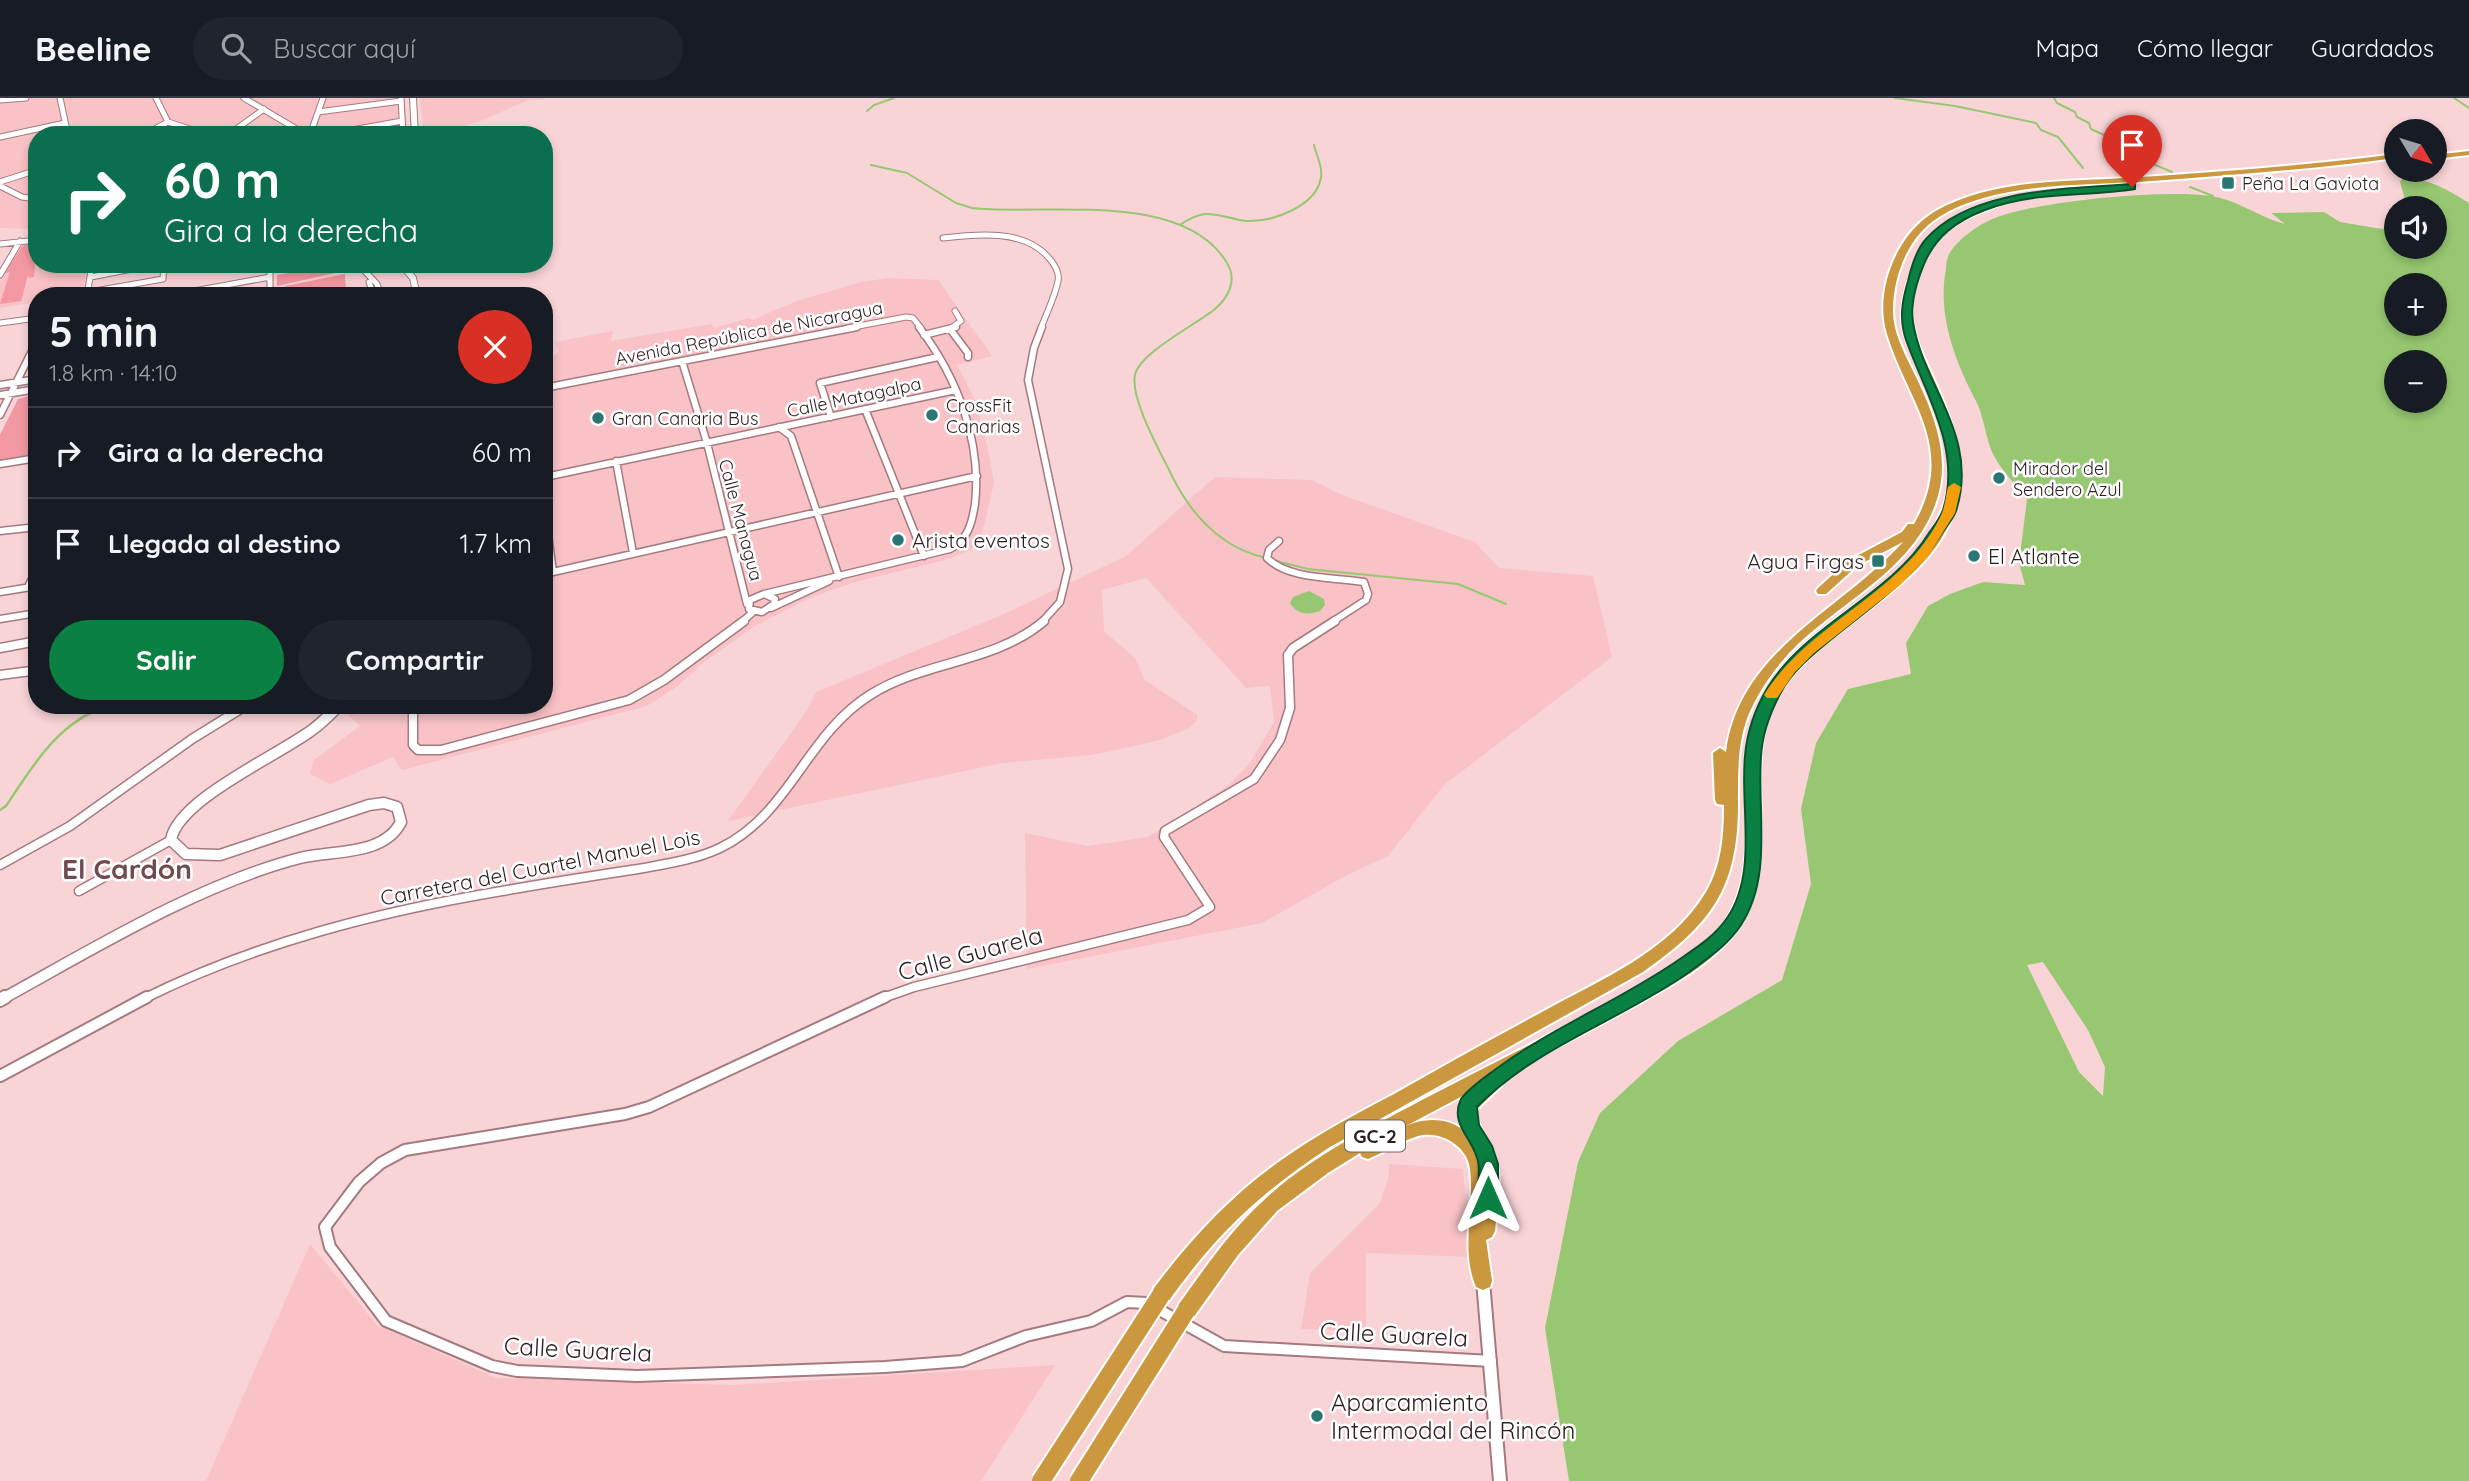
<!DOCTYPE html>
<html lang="es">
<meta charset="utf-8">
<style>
:root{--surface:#171b24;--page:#20242c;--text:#f1f3f6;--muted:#9ea1a6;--line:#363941;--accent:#0b8043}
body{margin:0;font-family:Quicksand,sans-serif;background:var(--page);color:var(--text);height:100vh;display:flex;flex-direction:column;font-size:26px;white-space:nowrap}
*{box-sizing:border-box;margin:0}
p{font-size:23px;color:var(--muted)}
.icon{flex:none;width:38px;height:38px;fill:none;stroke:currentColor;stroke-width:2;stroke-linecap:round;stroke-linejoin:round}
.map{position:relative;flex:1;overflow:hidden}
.details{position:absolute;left:28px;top:189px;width:525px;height:427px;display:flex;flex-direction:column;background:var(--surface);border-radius:28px;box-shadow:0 4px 10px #0003}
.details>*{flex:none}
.banner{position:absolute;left:28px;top:28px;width:525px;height:147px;border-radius:28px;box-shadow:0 4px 10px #0003;background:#0b6e4f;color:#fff;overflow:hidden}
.needle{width:46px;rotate:128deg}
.fabs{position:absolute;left:2384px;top:21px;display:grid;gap:14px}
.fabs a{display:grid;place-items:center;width:63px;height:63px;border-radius:50%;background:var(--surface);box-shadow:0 4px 10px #0003;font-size:35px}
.pin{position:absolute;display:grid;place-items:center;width:60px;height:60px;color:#fff;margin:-72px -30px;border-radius:50% 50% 50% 0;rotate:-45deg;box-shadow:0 0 7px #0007}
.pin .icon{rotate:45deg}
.me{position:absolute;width:77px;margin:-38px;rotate:0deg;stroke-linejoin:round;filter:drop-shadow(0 0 5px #0008)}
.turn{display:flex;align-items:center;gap:24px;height:147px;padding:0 21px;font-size:32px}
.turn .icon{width:91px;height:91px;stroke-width:2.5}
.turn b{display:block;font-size:49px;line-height:60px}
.round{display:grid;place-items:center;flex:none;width:74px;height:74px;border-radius:37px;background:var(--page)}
.head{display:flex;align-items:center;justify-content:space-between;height:119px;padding:0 21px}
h1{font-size:42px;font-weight:700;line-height:52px}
.action{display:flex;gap:14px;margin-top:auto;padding:14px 21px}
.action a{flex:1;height:80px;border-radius:42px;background:var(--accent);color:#fff;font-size:28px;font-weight:700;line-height:80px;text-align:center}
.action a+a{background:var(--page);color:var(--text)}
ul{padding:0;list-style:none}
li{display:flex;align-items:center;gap:21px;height:91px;padding:0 21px;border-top:2px solid var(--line)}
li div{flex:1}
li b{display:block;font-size:26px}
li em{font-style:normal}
header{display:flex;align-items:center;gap:42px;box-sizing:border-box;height:98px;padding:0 35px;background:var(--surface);border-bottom:2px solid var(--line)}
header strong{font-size:33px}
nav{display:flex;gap:38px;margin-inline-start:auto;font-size:24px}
.search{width:490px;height:63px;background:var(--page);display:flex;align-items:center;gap:18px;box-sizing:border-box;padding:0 24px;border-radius:38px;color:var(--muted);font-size:26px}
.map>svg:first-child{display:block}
.built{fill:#f8c2c6}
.green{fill:#f398a2}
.water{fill:#97c871;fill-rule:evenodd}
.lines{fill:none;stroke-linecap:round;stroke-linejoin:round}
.stream-far1{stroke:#97c871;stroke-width:2}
.stream{stroke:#97c871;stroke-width:2.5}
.minor-far3-casing{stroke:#a47a7e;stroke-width:7}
.minor-far2-casing{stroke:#a47a7e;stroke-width:9}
.minor-far1-casing{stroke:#a47a7e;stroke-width:11}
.minor-casing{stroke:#a47a7e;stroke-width:14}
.tertiary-far1-casing{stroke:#a47a7e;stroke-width:13}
.tertiary-casing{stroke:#a47a7e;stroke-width:16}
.secondary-casing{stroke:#a47a7e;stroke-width:8}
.trunk-casing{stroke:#fff;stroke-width:4}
.minor-far3{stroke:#fff;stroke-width:5}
.minor-far2{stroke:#fff;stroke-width:6}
.minor-far1{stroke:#fff;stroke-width:8}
.minor{stroke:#fff;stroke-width:10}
.tertiary-far1{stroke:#fff;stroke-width:10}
.tertiary{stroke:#fff;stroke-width:12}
.secondary{stroke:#fff;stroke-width:6}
.trunk{fill:#cb9840;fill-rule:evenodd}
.trunk-bridge-casing{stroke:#fff;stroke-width:22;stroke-linecap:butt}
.trunk-bridge{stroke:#cb9840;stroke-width:18}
.route{fill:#0b8043;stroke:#07532c;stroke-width:2}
.slow{fill:#f59e0b}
.poi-dot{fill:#2b7573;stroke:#fff;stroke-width:2.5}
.labels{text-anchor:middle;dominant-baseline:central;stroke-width:5;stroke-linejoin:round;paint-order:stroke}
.far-poi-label{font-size:18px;fill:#2e1d1f;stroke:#fff;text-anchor:start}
.far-street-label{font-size:18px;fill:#2e1d1f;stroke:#fff}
.shield{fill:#fff;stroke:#6d6162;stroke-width:2}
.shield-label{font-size:19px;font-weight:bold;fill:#2e1d1f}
.poi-label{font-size:21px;fill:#2e1d1f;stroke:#fff;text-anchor:start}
.street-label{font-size:21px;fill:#2e1d1f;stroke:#fff}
.near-street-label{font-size:24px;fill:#2e1d1f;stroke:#fff}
.near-poi-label{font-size:24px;fill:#2e1d1f;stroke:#fff;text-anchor:start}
.district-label{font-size:28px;font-weight:bold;fill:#704a4e;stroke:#fff}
</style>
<header>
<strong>Beeline</strong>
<div class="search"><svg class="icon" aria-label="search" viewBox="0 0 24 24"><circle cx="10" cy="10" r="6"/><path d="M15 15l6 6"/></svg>Buscar aquí</div>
<nav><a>Mapa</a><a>Cómo llegar</a><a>Guardados</a></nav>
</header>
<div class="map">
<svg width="2469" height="1383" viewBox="0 0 2469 1383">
<rect width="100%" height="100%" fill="#f9d4d7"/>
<!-- built -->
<path class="built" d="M0 0H405L408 35 37 37V131L0 130Z
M420 0H548L528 2 483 22 439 37H424Z
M37 144V166H87L84 188 59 193 58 198H37V204L0 210V182L22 148Z
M888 180 938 182 992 258 957 267 975 302 988 351 994 385 980 445 966 454 945 462 855 484 810 500 753 529 703 565 678 588 647 608 402 672 393 659 330 686 310 676 314 662 360 628 344 613 349 607H544V263L559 254 555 244 613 233 611 243 712 226 714 230 749 220 752 222 797 203 861 184Z
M1215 379 1312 382 1342 397 1475 444 1499 470 1593 478 1612 559 1444 687 1388 758 1347 777 1262 825 1027 871 1025 735 1088 748 1148 739 1229 687 1250 665 1274 624 1270 588 1246 590 1146 480 1102 492 1104 533 1135 560 1145 582 1197 617V623L1189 630 1160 642 1116 652 1091 657 1003 665 728 723 806 614 816 594 1004 516 1126 458Z
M1389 1066 1463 1071 1471 1159 1366 1155V1233L1301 1231 1310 1175 1380 1105 1389 1077Z
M310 1146 377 1227 496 1280 732 1287 1055 1267 981 1383H206Z"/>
<!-- green -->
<path class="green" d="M37 144 34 179 29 180 28 177 21 203 0 206 10 174 5 175 22 148Z
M341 166H349L353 171 277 188V177Z
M345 176 346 198H285V188Z
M37 296V334L28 358 0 362V337L18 301Z"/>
<!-- water -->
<path class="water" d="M2405 80C2428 80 2450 93 2469 105V1383H1569L1545 1230 1578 1064 1600 1015 1678 943 1782 882 1811 786 1801 711 1816 645 1848 591 1911 576 1906 545 1928 508 1950 496 1983 484 2025 487 2019 465 2027 401C2015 386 2000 371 1992 354 1985 337 1984 319 1976 303 1955 263 1937 217 1946 171 1946 167 1947 160 1949 156 1958 141 1979 126 1995 120 2038 103 2164 91 2211 98 2237 102 2259 119 2285 126L2271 115 2324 114 2340 124 2382 131 2396 127V149H2434V110H2407L2400 83ZM2434 187V226H2396V187ZM2434 264V303H2396V264ZM2043 864 2088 932 2105 969 2103 998 2079 974 2027 867Z
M1309 493 1324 501 1325 507 1320 513C1308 517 1297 517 1290 505L1293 499Z"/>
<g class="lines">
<!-- stream-far1 -->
<path class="stream-far1" d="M1895 0 1955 8 2036 25 2041 32 2058 39 2083 70
M2054 0 2057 5 2075 14 2077 19 2089 25 2091 31 2104 37 2115 50 2172 74
M2454 0 2469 10
M867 13 874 7 894 0
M871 67 907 75 956 105 972 110C1043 118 1183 91 1227 165 1237 181 1230 198 1215 211 1197 226 1139 255 1135 277 1130 302 1162 357 1173 380 1193 419 1222 450 1266 460
M2190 89 2213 98
M1180 127C1187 122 1196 117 1205 116 1219 115 1233 122 1247 123 1273 124 1317 108 1321 79 1323 68 1316 57 1314 47
M1276 463 1308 471 1458 486 1506 506"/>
<!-- stream -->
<path class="stream" d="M0 712 6 708C34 666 58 624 109 607"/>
<defs>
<path id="minor-far3" d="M60 0 68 37
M156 0 168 24 208 37
M244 0 305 36
M401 0 403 37
M0 2 26 0
M318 14 401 3
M311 34 323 0
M143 37 168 24
M228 37 264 11
M324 37 402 23
M0 39 65 25
M0 84 37 72
M0 88 22 99 37 101
M943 140C976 136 1024 131 1048 159 1054 165 1060 175 1058 183 1055 199 1046 216 1041 230
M0 146 37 142
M270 166V198
M358 166 377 186 381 198
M0 177 20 143
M91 179 157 166
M369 184 374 198
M89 194 163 181 164 166
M87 198 92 166
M167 198 270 179
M0 225 37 220
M848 230 906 219 913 220 921 230
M951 230 961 223 955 213"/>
<path id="minor-far2" d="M1042 229 1034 250 1028 282 1068 471 1060 504 1042 524
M950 231 968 255V259
M924 237 956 229
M682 263 707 345 747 506
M0 287 37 281
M544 290 857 229
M0 297 37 291
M865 311 924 458
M0 317 37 243
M831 319 820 285 938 259
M779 329 791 338 839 479
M616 363 633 455
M0 366 37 360
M544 383 550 378 956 292
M544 406 553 474
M0 433 37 429
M1279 443 1269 452 1267 460C1289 482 1335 479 1364 484L1368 496 1366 502 1332 524
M544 476 977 378
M28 489 37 470
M0 494 37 488
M764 496 775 501 774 506 762 514 749 511 750 502Z
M764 496 950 451C968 442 972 425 975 406 982 343 957 279 919 229
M771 510 829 483
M0 521 37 515
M742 524 754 513"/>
<path id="minor-far1" d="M0 550 37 543
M0 577 31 573
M413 607V647L418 652H441L629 602 664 582 744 523
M0 767 70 728 192 641 247 607
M79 793 171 742
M143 901C256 845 377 814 502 793 547 785 592 778 638 771 665 766 695 762 720 750 790 716 806 637 870 597 923 563 995 565 1044 523
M880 901 914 889 1188 822 1210 809 1164 739 1165 733 1254 681 1280 642 1290 610 1288 557 1293 550 1335 523"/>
<path id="minor" d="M885 899 649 1009 625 1016 405 1052 381 1065 359 1084 325 1129 330 1149 386 1223 492 1268 517 1273 637 1278 885 1269 962 1263 1026 1238 1091 1223 1127 1204 1147 1205 1224 1248 1491 1263
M0 978 147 899"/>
<path id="tertiary-far1" d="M2 901C93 851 199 786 300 760 333 752 384 758 401 724L397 709 384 705 369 707 220 757 186 756 171 742C177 702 279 657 312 632 322 625 331 615 340 607"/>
<path id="tertiary" d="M0 902 5 899
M1483 1183 1500 1383"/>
<path id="secondary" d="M413 0 415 37
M401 166 413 180 417 198"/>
<path id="trunk" d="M2469 53V57L2434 61V57Z
M2396 56V60C2315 71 2233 77 2152 83 2086 88 1996 83 1939 119 1908 138 1893 178 1893 213 1893 234 1903 252 1912 271 1933 313 1953 360 1935 407 1909 478 1831 507 1784 561 1769 578 1757 597 1748 618 1737 646 1738 677 1738 706 1738 791 1711 826 1643 874L1330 1049C1261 1094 1216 1136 1168 1204L1161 1206 1154 1204 1152 1197 1154 1190C1194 1137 1237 1091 1293 1054 1325 1032 1360 1014 1394 996 1443 968 1492 941 1542 914 1600 882 1671 853 1706 794 1722 767 1724 737 1724 707L1717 706 1715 702 1713 655 1720 650 1726 654C1739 552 1841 513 1903 444L1857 468 1826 496H1818L1816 493 1818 490 1849 462 1902 434 1908 426H1914C1958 349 1908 305 1887 236 1874 194 1896 137 1934 114 1994 79 2074 84 2142 79 2227 73 2311 67 2396 56Z
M1995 103 2002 105C1986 114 1967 117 1951 129 1924 150 1905 198 1914 232 1917 247 1925 261 1931 275 1953 323 1971 371 1950 423 1923 492 1825 527 1781 592 1753 634 1761 690 1761 737 1761 767 1757 800 1741 826 1714 868 1666 890 1623 914 1583 936 1542 957 1501 978L1503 983 1501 988 1477 1011C1473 1025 1494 1050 1497 1067 1502 1088 1497 1112 1495 1133L1492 1139 1486 1142 1492 1183 1490 1189 1483 1192 1476 1189C1460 1151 1475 1111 1470 1071 1468 1050 1444 1034 1423 1037 1409 1039 1383 1055 1368 1061L1362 1059 1360 1055 1328 1075 1277 1113 1238 1157 1193 1220 1186 1222 1179 1220 1177 1213 1179 1206C1205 1170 1230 1133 1263 1103 1307 1061 1366 1032 1420 1003 1497 963 1575 925 1651 883 1676 868 1704 852 1722 828 1770 765 1726 668 1767 593 1813 510 1924 494 1948 393 1958 351 1934 304 1918 267 1911 252 1903 238 1902 222 1901 203 1908 183 1915 165 1930 130 1959 113 1995 103ZM1470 994C1460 1006 1456 1016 1463 1032 1447 1019 1423 1020 1406 1028Z"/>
</defs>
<!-- minor-far3 casing -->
<use href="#minor-far3" class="minor-far3-casing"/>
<!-- minor-far2 casing -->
<use href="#minor-far2" class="minor-far2-casing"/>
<!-- minor-far1 casing -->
<use href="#minor-far1" class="minor-far1-casing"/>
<!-- minor casing -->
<use href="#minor" class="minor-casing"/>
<!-- tertiary-far1 casing -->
<use href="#tertiary-far1" class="tertiary-far1-casing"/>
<!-- tertiary casing -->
<use href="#tertiary" class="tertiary-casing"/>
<!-- secondary casing -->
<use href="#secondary" class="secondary-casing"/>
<!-- trunk casing -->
<use href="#trunk" class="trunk-casing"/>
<!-- minor-far3 -->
<use href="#minor-far3" class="minor-far3"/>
<!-- minor-far2 -->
<use href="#minor-far2" class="minor-far2"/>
<!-- minor-far1 -->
<use href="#minor-far1" class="minor-far1"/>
<!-- minor -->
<use href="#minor" class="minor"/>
<!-- tertiary-far1 -->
<use href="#tertiary-far1" class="tertiary-far1"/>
<!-- tertiary -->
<use href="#tertiary" class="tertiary"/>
<!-- secondary -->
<use href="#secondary" class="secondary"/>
<!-- trunk -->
<use href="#trunk" class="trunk"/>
<defs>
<path id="trunk-bridge" d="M1041 1383 1161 1197
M1079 1383 1186 1213"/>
</defs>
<!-- trunk-bridge casing -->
<use href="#trunk-bridge" class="trunk-bridge-casing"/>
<!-- trunk-bridge -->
<use href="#trunk-bridge" class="trunk-bridge"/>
</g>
<!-- route -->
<path class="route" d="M2132 86 2135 87V91C2086 99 2032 93 1985 112 1956 123 1936 138 1924 166 1917 183 1910 205 1913 224 1923 289 1980 338 1956 413 1953 421 1947 428 1942 435 1916 477 1877 505 1839 535 1817 553 1793 571 1780 596 1770 615 1762 637 1761 659 1757 714 1773 778 1741 827 1727 848 1708 860 1688 875 1621 922 1535 949 1477 1009L1479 1027 1492 1048 1498 1066V1100L1496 1107 1488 1109 1481 1107C1475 1093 1481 1077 1478 1063 1473 1040 1449 1026 1461 1001 1470 989 1484 980 1496 971 1553 929 1619 903 1677 863 1696 850 1714 839 1727 820 1758 775 1740 709 1745 658 1747 634 1756 609 1768 589 1808 525 1889 499 1929 435 1934 428 1940 420 1943 412 1962 352 1926 297 1906 242 1899 221 1902 203 1908 183 1911 170 1917 151 1926 141 1971 90 2069 91 2132 86Z"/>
<!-- slow -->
<path class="slow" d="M1954 385 1961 389 1955 415 1928 458 1899 488 1814 555 1795 574 1777 600H1767L1764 597C1809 524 1907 494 1942 415 1945 408 1946 397 1948 389Z"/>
<!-- markers -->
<g class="poi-dot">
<rect x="2221" y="78" width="14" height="14" rx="3.5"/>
<circle cx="932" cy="317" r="7"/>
<circle cx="598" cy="320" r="7"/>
<circle cx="1999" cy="380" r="7"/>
<circle cx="898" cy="442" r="7"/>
<circle cx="1974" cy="458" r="7"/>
<rect x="1871" y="456" width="14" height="14" rx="3.5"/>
<circle cx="1317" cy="1318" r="7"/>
</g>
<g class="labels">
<!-- far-poi labels -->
<g class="far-poi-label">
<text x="2242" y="85">Peña La Gaviota</text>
<text x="946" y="307">CrossFit<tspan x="946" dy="21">Canarias</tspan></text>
<text x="612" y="320">Gran Canaria Bus</text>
<text x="2013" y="370">Mirador del<tspan x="2013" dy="21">Sendero Azul</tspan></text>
</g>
<!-- far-street labels -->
<g class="far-street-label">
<text transform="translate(749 235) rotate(-11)">Avenida República de Nicaragua</text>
<text transform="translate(854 299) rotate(-12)">Calle Matagalpa</text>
<text transform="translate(741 422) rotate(75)">Calle Managua</text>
</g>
<!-- shield labels -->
<rect class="shield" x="1345" y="1022.5" width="60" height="31" rx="5"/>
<g class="shield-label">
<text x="1375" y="1038">GC-2</text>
</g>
<!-- poi labels -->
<g class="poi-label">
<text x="912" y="442">Arista eventos</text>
<text x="1988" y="458">El Atlante</text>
<text x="1864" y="463" text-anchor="end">Agua Firgas</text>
</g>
<!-- street labels -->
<g class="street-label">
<text transform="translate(540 769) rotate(-11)">Carretera del Cuartel Manuel Lois</text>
</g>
<!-- near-street labels -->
<g class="near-street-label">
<text transform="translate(970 855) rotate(-15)">Calle Guarela</text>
<text transform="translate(1394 1236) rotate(3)">Calle Guarela</text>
<text transform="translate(578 1251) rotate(3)">Calle Guarela</text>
</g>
<!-- near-poi labels -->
<g class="near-poi-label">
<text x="1331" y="1304">Aparcamiento<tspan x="1331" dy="28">Intermodal del Rincón</tspan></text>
</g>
<!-- district labels -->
<g class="district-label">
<text x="127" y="770">El Cardón</text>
</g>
</g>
</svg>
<div class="fabs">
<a><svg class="needle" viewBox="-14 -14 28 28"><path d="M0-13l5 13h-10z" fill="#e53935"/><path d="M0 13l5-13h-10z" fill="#9ea1a6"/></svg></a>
<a><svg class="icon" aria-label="sound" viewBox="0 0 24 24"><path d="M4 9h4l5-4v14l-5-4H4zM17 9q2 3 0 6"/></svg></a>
<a>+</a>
<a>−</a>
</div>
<div class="pin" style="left:2132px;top:89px;background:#d93025"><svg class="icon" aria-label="arrive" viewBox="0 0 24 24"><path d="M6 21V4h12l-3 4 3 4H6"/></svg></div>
<svg class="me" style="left:1488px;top:1100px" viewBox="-20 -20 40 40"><path d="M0-17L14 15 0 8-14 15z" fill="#0b8043" stroke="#fff" stroke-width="4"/></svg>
<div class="banner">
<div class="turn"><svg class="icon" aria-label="right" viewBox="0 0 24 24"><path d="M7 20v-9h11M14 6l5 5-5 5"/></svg><div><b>60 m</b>Gira a la derecha</div></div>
</div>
<section class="details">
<div class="head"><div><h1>5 min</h1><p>1.8 km · 14:10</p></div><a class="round" style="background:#d93025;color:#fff"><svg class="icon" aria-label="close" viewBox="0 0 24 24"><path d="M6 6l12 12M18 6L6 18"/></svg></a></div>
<ul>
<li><svg class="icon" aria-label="right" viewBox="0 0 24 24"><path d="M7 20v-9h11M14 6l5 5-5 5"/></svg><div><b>Gira a la derecha</b></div><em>60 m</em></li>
<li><svg class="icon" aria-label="arrive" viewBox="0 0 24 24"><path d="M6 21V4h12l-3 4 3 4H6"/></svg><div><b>Llegada al destino</b></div><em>1.7 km</em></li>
</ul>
<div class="action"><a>Salir</a><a>Compartir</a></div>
</section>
</div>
